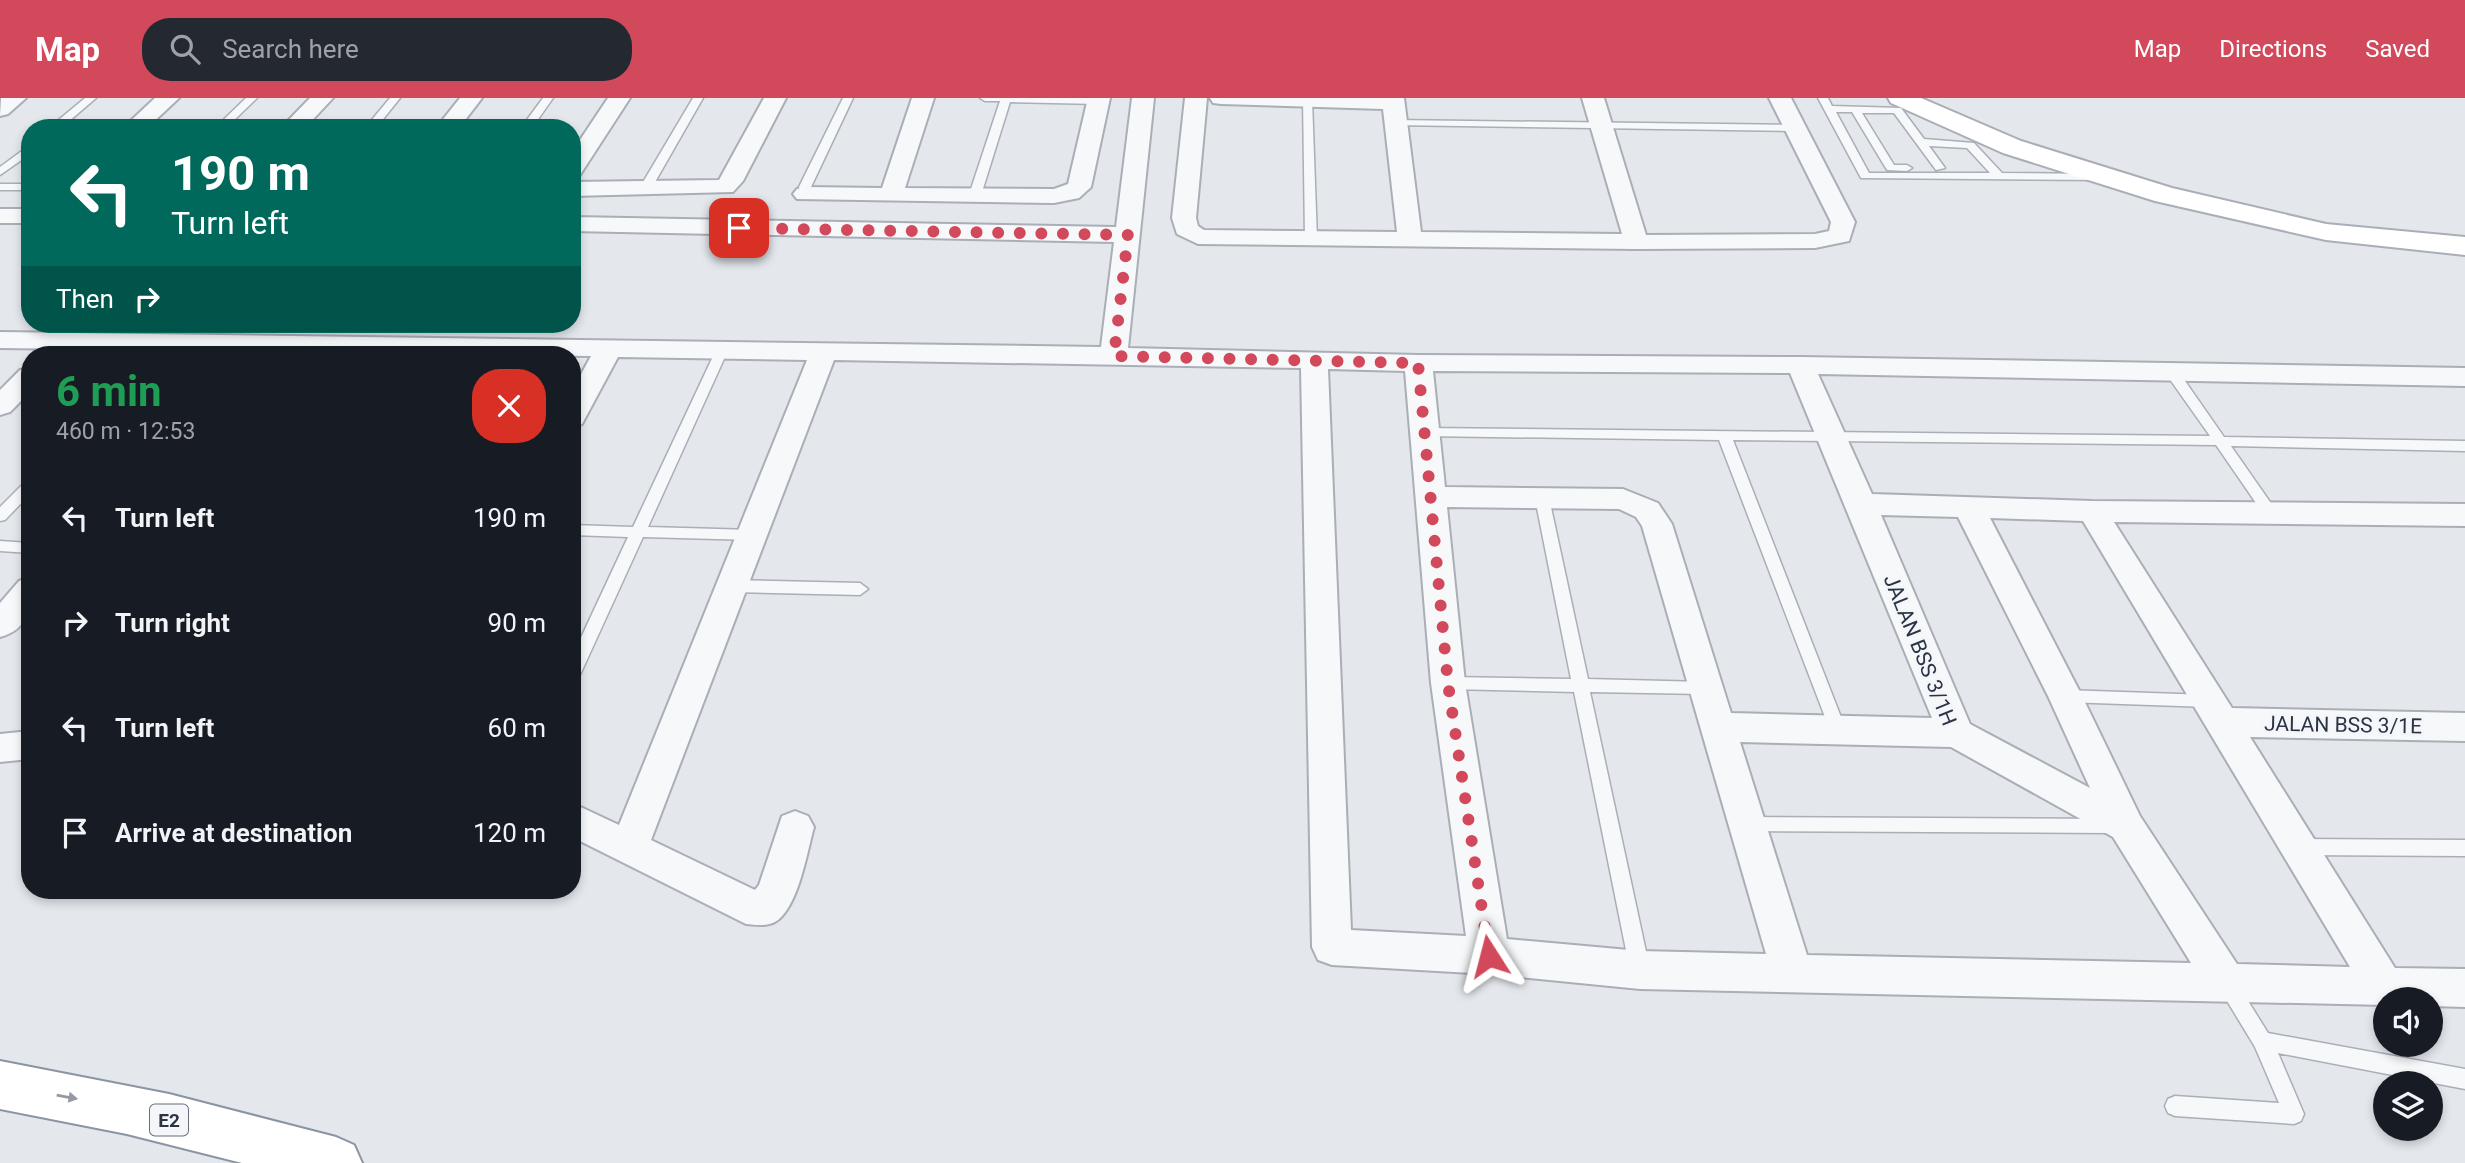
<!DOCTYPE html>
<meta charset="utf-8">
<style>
:root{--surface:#171b24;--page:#242831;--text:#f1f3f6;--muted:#9ea1a6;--accent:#d1495b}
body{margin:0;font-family:Roboto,sans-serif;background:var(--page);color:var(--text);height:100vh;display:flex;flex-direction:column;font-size:26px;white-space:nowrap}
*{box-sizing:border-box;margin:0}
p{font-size:23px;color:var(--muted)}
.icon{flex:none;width:38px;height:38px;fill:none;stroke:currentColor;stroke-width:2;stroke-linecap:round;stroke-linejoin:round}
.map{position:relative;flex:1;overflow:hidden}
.panel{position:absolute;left:21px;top:248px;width:560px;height:553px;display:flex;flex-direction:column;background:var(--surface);border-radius:28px;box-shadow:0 4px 10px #0003}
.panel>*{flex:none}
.top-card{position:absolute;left:21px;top:21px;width:560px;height:214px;border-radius:28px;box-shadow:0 4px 10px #0003;background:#00695c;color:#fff;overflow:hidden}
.buttons{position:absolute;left:2373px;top:889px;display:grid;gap:14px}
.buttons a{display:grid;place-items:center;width:70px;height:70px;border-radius:50%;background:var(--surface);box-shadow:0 4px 10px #0003;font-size:35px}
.pin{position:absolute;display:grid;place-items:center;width:60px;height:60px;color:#fff;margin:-30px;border-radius:14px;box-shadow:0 4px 10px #0006}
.me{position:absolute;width:77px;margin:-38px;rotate:351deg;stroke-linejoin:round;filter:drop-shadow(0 0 5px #0008)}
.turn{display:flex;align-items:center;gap:24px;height:147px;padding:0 35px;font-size:32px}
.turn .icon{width:91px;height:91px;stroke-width:2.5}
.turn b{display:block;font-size:49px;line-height:60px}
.then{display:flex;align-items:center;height:66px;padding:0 35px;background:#0003;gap:14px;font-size:26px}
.round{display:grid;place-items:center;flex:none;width:74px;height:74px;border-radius:28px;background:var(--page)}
.overview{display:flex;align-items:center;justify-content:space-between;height:119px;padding:0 35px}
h1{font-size:42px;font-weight:700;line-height:52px;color:#1e9e55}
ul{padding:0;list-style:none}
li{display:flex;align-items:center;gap:21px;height:105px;padding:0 35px}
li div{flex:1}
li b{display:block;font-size:26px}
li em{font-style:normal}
header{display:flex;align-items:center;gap:42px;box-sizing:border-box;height:98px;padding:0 35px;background:var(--accent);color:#fff}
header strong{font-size:33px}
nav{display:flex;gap:38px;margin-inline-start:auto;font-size:24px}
.search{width:490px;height:63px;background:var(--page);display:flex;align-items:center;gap:18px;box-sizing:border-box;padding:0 24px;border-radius:28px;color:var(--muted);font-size:26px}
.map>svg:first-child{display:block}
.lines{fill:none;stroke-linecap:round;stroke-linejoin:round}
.lane-casing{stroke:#a9aeb7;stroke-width:3}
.street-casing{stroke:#a9aeb7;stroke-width:4}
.secondary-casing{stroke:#a9aeb7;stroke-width:4}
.highway-casing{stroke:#8b94a3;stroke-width:4}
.lane{fill:#f7f8fa;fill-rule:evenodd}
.street{fill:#f7f8fa;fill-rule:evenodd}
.secondary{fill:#fff;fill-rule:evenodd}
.highway{fill:#fff;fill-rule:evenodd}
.oneway{fill:#959aa2}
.route{stroke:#d1495b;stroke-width:12;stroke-dasharray:0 21.6}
.labels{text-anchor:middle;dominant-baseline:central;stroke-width:6;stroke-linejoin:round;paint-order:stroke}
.shield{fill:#f4f6f9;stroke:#676e7b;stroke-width:2}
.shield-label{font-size:19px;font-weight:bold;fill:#2b3445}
.street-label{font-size:21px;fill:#2b3445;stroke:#f4f6f9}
</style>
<header>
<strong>Map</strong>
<div class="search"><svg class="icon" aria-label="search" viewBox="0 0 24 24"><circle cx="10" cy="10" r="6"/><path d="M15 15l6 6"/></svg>Search here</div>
<nav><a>Map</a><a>Directions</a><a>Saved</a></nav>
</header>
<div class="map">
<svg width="2465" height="1065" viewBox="0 0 2465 1065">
<rect width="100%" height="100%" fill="#e4e7ec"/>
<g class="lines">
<defs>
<path id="lane" d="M85 0H96L61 30H49Z
M246 0H257L226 30H215Z
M390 0H400L376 30H365Z
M543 0H553L532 30H521Z
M693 0H703L651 91 641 93 639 91Z
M843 0H853L811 89V96L801 98 799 89Z
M980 0H1099L1104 3 1099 6 1010 4 981 97 975 100 969 97 1000 3H985Z
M1303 0 1312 2 1317 141 1311 144 1305 141Z
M1818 0H1828L1832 8 1901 10 1924 41 1974 45 2002 75 2100 76 2105 79 2100 82 1861 80ZM1836 14H1852L1887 72 1907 73 1912 70 1907 67H1894L1862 15H1894L1936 72 1945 70 1929 48 1967 50 1990 75H1869Z
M1395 22 1795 27 1800 30 1795 33 1391 27 1390 25Z
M30 47V56L0 77V69Z
M0 86H30V92H0Z
M165 240 171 244 160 257H147L161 241Z
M722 248 728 252 648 429 753 432 760 437 753 442 643 439 580 577 578 581 572 583V559L628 439 572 437V427L633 429 716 252Z
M2171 269 2176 270 2224 339 2465 343V353L2231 348 2277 414 2270 419 2265 418 2216 347 1733 342 1846 632 1844 637H1832L1830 632 1719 342 1422 338 1415 334 1422 330 2210 338 2164 273Z
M30 382V396L5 422 0 423V409L25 384Z
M1542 395 1549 400 1588 581 1704 584 1710 586 1712 590 1710 594 1704 596 1590 594 1650 872 1647 878 1640 881 1633 878 1630 872 1574 594 1448 591 1442 589 1440 585 1442 581 1448 579 1571 581 1535 400Z
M0 443 30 445V455L0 453Z
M733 482 860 485 868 491 860 497 733 494 725 488Z
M2065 592 2208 597 2214 598 2216 603 2214 608 2208 609 2065 604 2059 603 2057 598 2059 593Z
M1747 719 2112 721 2118 723 2121 728 2118 733 2112 735 1747 733 1741 731 1738 726 1741 721Z
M2299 741 2465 742V758L2299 757 2293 754 2290 749 2293 744Z
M2228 879 2235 882 2268 935 2465 971V991L2278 955 2304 1016 2301 1023 2294 1026 2175 1018 2168 1015 2165 1008 2168 1001 2175 998 2279 1005 2255 949 2218 888 2221 882Z"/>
<path id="street" d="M26 0 8 16 0 18 1 0Z
M155 0H179L147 30H123Z
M310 0H333L305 30H281Z
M460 0H482L459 30H436Z
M608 0H630L580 77 572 79V54Z
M764 0H786L743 83 733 94 572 98V84L719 82Z
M912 0H934L905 90 1054 91 1068 86 1088 0H1110L1091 89 1079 100 1054 105 797 101 793 96 797 91 805 89 882 90Z
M1132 0H1154L1128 250 1418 257 1800 259 2465 270V288L1818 276 1872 396 2092 403 2465 406V428L2114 424 2232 610 2465 615V643L2250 639 2395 870 2465 871V909L2431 908V901H2385V907L1640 891 1489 876 1332 867 1318 862 1312 849 1301 270 834 262 651 742 755 792 759 787 782 718 795 713 808 718 814 729C807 754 799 805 778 822 769 829 757 827 746 826L572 739V705L619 727 807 262 618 259 582 326 572 329V293L591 258 0 250V234L1101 249 1114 144 572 133V119L1116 129ZM1328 271 1405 273 1431 585 1466 838 1351 832ZM1433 273 1790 275 1932 620 1731 615 1672 426 1658 405 1623 391 1445 389ZM1447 409 1619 411 1636 419 1642 428 1766 856 1640 853 1507 841 1465 585ZM1881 417 1958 419 2048 598 2090 690 1970 626ZM1990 420 2083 423 2350 869 2237 866 2140 718 2082 598ZM1740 644 1951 649 2113 739 2191 865 1807 857Z
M1185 0H1207L1196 120 1198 128 1204 132 1397 134 1383 11 1221 6 1213 5 1210 0H1404L1421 134 1622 136 1582 0H1604L1646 137 1815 136 1829 133 1831 124 1769 0H1791L1855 124 1849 143 1815 150 1636 151 1198 146 1177 136 1172 120Z
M0 111H30V125H0Z
M30 270V294L10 314 0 317V292L20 272Z
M30 479C30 507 32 530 0 539V505L19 483Z
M30 633V661L0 664V636Z"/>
<path id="secondary" d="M1888 0H1921L2021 43 2172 90 2326 126 2465 139V157L2326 142 2155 103 2003 55 1891 5Z"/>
<path id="highway" d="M0 963 169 996 336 1039 354 1047 362 1065H242L127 1036 0 1011Z"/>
</defs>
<!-- lane casing -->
<use href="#lane" class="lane-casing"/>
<!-- street casing -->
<use href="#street" class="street-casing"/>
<!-- secondary casing -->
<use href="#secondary" class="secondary-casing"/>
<!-- highway casing -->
<use href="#highway" class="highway-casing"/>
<!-- lane -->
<use href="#lane" class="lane"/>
<!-- street -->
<use href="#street" class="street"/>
<!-- secondary -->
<use href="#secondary" class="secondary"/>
<!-- highway -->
<use href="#highway" class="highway"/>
</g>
<!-- one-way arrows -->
<defs><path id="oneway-solid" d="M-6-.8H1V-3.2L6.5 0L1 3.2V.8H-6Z" transform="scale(1.75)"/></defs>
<use class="oneway" href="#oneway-solid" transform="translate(67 999) rotate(10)"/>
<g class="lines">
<!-- route -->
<path class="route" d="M739 130 1128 137 1114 258 1418 265 1448 586 1489 858"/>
</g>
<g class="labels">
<!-- shield labels -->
<rect class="shield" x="150" y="1006.5" width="38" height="31" rx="5"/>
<g class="shield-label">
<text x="169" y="1022">E2</text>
</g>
<!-- street labels -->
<g class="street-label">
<text transform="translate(1920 552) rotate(68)">JALAN BSS 3/1H</text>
<text transform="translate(2343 627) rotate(1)">JALAN BSS 3/1E</text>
</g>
</g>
</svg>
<div class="buttons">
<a><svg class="icon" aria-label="sound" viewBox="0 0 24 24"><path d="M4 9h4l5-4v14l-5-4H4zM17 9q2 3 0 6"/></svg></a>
<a><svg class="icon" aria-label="layers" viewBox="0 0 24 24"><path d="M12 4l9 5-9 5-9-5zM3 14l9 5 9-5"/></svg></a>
</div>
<div class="pin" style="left:739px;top:130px;background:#d93025"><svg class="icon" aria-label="arrive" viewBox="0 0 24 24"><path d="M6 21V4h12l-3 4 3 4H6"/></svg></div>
<svg class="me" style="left:1489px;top:858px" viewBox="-20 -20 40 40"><path d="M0-17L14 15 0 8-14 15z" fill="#d1495b" stroke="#fff" stroke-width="4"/></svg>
<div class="top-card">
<div class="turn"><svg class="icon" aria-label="left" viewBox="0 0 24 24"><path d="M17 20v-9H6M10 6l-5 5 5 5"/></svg><div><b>190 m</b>Turn left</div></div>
<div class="then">Then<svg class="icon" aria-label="right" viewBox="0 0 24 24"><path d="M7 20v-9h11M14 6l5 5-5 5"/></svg></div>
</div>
<section class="panel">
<div class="overview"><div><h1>6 min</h1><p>460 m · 12:53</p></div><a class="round" style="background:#d93025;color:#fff"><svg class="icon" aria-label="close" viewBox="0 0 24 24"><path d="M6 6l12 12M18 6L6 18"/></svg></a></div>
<ul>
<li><svg class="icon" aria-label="left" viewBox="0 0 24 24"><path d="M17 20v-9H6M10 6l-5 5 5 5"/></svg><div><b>Turn left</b></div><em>190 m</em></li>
<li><svg class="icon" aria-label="right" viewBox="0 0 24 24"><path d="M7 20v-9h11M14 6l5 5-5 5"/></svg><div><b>Turn right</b></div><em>90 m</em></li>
<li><svg class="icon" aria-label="left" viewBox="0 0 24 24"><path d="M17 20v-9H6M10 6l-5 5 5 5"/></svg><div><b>Turn left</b></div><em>60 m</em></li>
<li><svg class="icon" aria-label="arrive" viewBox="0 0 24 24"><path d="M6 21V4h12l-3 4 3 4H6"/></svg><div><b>Arrive at destination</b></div><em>120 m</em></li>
</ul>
</section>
</div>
